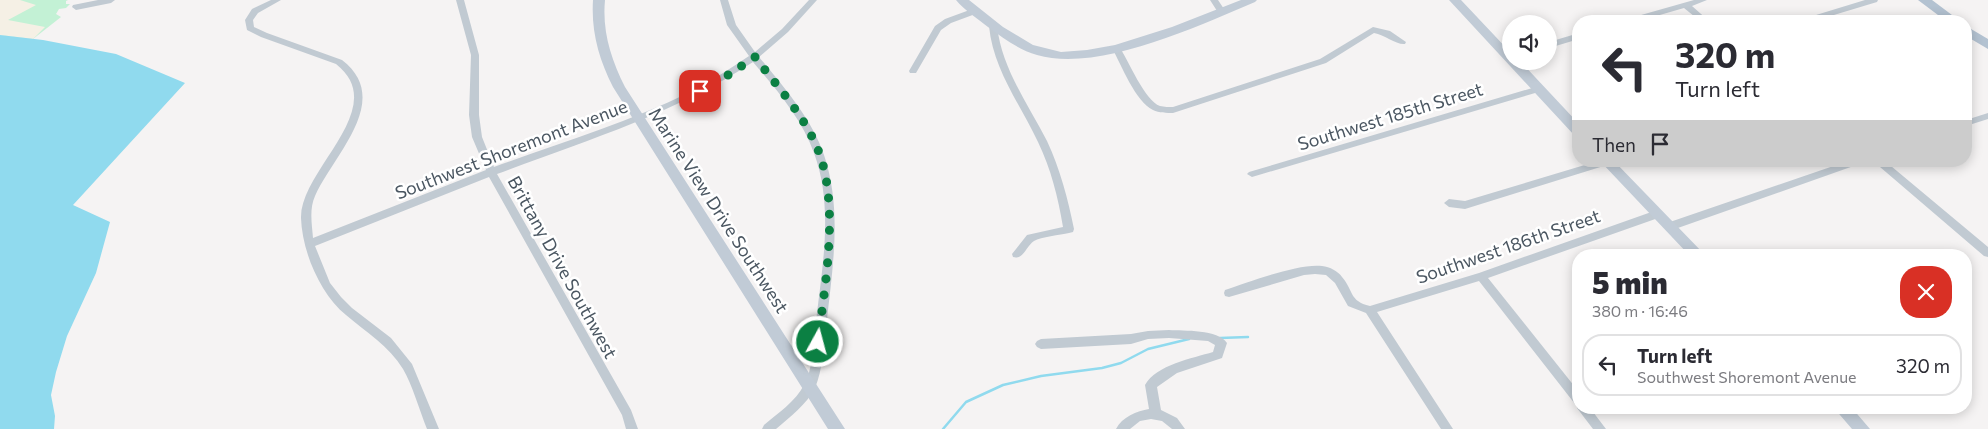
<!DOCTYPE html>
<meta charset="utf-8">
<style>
:root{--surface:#fff;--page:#f7f7f7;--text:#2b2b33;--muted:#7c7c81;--line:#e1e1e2}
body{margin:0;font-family:Commissioner,sans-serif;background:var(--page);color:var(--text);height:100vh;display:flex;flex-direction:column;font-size:19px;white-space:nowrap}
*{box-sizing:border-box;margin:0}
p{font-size:16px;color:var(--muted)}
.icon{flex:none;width:28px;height:28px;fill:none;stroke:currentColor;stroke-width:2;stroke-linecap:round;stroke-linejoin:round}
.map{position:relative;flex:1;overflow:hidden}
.details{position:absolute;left:1572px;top:249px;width:400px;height:165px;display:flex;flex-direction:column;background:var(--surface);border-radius:20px;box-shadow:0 2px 12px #0003}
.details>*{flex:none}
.top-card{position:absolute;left:1572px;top:15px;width:400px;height:152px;border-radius:20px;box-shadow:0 2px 12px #0003;background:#fff;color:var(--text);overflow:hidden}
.tools{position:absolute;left:1502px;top:15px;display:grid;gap:10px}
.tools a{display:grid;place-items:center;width:55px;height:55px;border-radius:50%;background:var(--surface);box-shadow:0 2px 12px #0003;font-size:25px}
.pin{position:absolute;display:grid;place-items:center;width:42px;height:42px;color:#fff;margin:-21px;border-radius:10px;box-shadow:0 2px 8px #0006}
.me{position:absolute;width:55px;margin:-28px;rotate:7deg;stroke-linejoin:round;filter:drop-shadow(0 0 4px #0008)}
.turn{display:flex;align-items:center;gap:18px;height:105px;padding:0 20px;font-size:22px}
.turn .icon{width:65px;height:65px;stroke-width:2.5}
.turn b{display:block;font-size:35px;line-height:42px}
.then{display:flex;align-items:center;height:48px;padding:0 20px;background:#0003;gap:10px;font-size:19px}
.round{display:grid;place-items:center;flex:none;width:52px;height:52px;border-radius:20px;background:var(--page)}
.overview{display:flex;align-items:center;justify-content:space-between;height:85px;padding:0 20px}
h1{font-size:30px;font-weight:800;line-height:38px}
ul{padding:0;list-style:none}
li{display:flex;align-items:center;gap:15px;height:62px;margin:0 10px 8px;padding:0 10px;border:2px solid var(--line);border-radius:20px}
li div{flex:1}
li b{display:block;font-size:19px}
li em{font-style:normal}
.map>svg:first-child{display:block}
.green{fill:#c3f1d5}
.sand{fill:#f5f0e5}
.water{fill:#90daee}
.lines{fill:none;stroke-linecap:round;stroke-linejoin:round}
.stream{stroke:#90daee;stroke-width:2.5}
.street{fill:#c1cad2;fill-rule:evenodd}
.secondary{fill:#c1cbd6;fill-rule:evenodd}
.primary{fill:#b3c2d1;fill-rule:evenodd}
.route{stroke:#0b8043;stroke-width:9;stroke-dasharray:0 16.2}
.labels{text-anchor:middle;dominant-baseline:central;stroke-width:5;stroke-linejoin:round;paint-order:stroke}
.street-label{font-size:18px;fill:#4a5661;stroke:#fff}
</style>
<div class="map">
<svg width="1988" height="429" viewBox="0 0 1988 429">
<rect width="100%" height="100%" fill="#f5f3f3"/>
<!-- green -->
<path class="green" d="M0 0H68L66 1V4H70L66 8 59 9 56 14 61 17 33 39 0 35Z"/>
<!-- sand -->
<path class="sand" d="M0 0H20L36 5 8 20 45 27 33 39 0 35Z"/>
<!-- water -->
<path class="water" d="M0 35 43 40 116 54 185 83 73 205 110 222 96 273 67 336 56 372 51 395 55 416 54 429H0Z"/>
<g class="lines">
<!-- stream -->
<path class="stream" d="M1220 338 1248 337
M943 429 966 402 1003 385 1041 376 1102 368 1121 363 1148 349 1189 339"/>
<!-- street -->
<path class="street" d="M98 0H115L111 3 76 10 72 7 73 5Z
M271 0H281L258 13 253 20 254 27 267 33 342 60C394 100 333 155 315 196 309 209 312 225 313 238L486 170 472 137 469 115 471 55 456 0H464L479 55V115L482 137 494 167C560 143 627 123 690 92 711 81 730 69 749 56L727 25 720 0H728L736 25 755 52 782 29 809 0H817L788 32 759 57C783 86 812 119 824 155 843 211 832 271 826 328 823 348 823 369 815 388 807 404 790 417 776 429H762L764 425C777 414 796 401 804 385 813 370 812 347 815 330 821 273 835 209 814 153 802 119 776 89 753 62 672 115 587 140 497 174L631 410 638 429H626L622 415 489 177 315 246 330 283 341 297 352 308 391 338 412 364 439 429H427C420 412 412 384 403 369 389 346 366 332 346 315 320 294 302 251 301 218 300 169 392 108 336 64L261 37 247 30 245 20 252 9Z
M1210 0H1218L1226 12 1225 14H1219Z
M1694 0H1707L1692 6 1709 21H1700L1684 8 1639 21H1626L1627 19Z
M1865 0H1878L1877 2 1814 21H1802L1803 19Z
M975 8 978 9V13L951 23 941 30 916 73H910L909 71 935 26 945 19Z
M993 23 997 26C1002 69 1028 104 1047 141 1060 169 1068 199 1074 229L1073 232 1069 233C1060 235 1041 237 1034 241 1026 246 1024 260 1013 257L1012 254 1027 235 1063 227C1058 197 1051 169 1038 142 1020 104 993 69 989 26Z
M1373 27 1390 31 1406 42 1405 44C1396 45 1385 35 1374 33L1326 63 1173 113C1167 113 1159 113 1153 110 1135 101 1122 66 1112 48L1113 46H1119C1128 60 1145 101 1160 106 1164 107 1169 107 1173 107L1320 59Z
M1579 33V39L1549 48V42Z
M1539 86 1543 89 1542 91 1252 177 1247 174 1249 172Z
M1988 113V119L1966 126V120Z
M1598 161 1612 162 1610 164 1465 209 1449 207 1444 203 1449 199 1465 201Z
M1848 161H1864L1862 163 1675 229H1667L1666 226 1667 223Z
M1873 161H1885L1988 247V257L1984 256Z
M1657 210 1662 214 1661 217 1488 278 1579 392V408H1590L1606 429H1593L1577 408 1578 406 1575 404 1479 281 1377 312 1453 429H1441L1366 313 1348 306 1335 283 1326 275 1315 274 1304 275 1229 297 1225 296 1224 293 1225 290C1249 282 1299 263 1322 266 1330 267 1338 271 1342 277 1354 291 1349 301 1370 306L1479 273Z
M1169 330C1184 331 1218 329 1227 343L1222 358 1177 373 1157 387 1161 410 1177 418 1185 429H1172L1162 421 1151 419 1140 421 1130 429H1116C1122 417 1137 411 1149 409L1145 385C1156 365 1193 358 1213 352L1215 345 1208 341 1169 338 1148 339 1131 344 1041 349 1037 347 1035 344 1037 341 1041 339 1131 334 1148 331Z"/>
<!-- secondary -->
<path class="secondary" d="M593 0H605C602 31 611 59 625 87L845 429H828L613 87C599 59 591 32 593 0Z
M956 0H969L1003 27 1033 45 1061 52 1087 50 1115 45 1172 27 1241 0H1257L1255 2C1198 26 1098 73 1037 55 1019 50 1003 38 988 27 978 19 964 10 956 0Z
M1449 0H1461L1511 53V61H1520L1579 124V136L1574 135Z
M1600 161H1614L1705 255H1689Z
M1834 408H1852L1870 429H1852Z"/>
<!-- primary -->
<path class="primary" d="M1918 0H1932L1960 21H1946Z
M1966 26 1988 39V49L1966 36Z"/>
</g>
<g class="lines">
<!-- route -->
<path class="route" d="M700 91 716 83 755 57C776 85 802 113 816 145 841 201 825 283 818 342"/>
</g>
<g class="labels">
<!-- street labels -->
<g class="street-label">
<text transform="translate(1390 116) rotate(-17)">Southwest 185th Street</text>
<text transform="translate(511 149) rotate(-21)">Southwest Shoremont Avenue</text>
<text transform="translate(719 210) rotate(57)">Marine View Drive Southwest</text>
<text transform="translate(1508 246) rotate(-19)">Southwest 186th Street</text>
<text transform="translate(563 267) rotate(61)">Brittany Drive Southwest</text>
</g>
</g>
</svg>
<div class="tools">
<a><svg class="icon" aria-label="sound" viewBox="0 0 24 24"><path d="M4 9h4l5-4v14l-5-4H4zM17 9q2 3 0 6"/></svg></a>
</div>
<div class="pin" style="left:700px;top:91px;background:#d93025"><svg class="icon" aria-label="arrive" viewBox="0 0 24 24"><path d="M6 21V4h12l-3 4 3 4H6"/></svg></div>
<svg class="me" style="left:818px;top:342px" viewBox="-20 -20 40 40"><circle r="17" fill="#0b8043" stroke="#fff" stroke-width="3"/><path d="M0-11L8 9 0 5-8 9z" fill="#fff"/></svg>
<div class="top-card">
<div class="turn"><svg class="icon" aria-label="left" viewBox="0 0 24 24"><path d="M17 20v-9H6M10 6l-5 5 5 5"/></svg><div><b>320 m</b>Turn left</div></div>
<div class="then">Then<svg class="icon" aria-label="arrive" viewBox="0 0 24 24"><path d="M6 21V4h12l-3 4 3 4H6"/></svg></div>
</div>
<section class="details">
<div class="overview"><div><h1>5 min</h1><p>380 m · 16:46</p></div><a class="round" style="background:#d93025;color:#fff"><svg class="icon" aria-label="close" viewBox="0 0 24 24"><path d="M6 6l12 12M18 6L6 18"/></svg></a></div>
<ul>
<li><svg class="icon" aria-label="left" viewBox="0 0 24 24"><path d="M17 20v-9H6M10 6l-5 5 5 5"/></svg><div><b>Turn left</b><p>Southwest Shoremont Avenue</p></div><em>320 m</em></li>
</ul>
</section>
</div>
